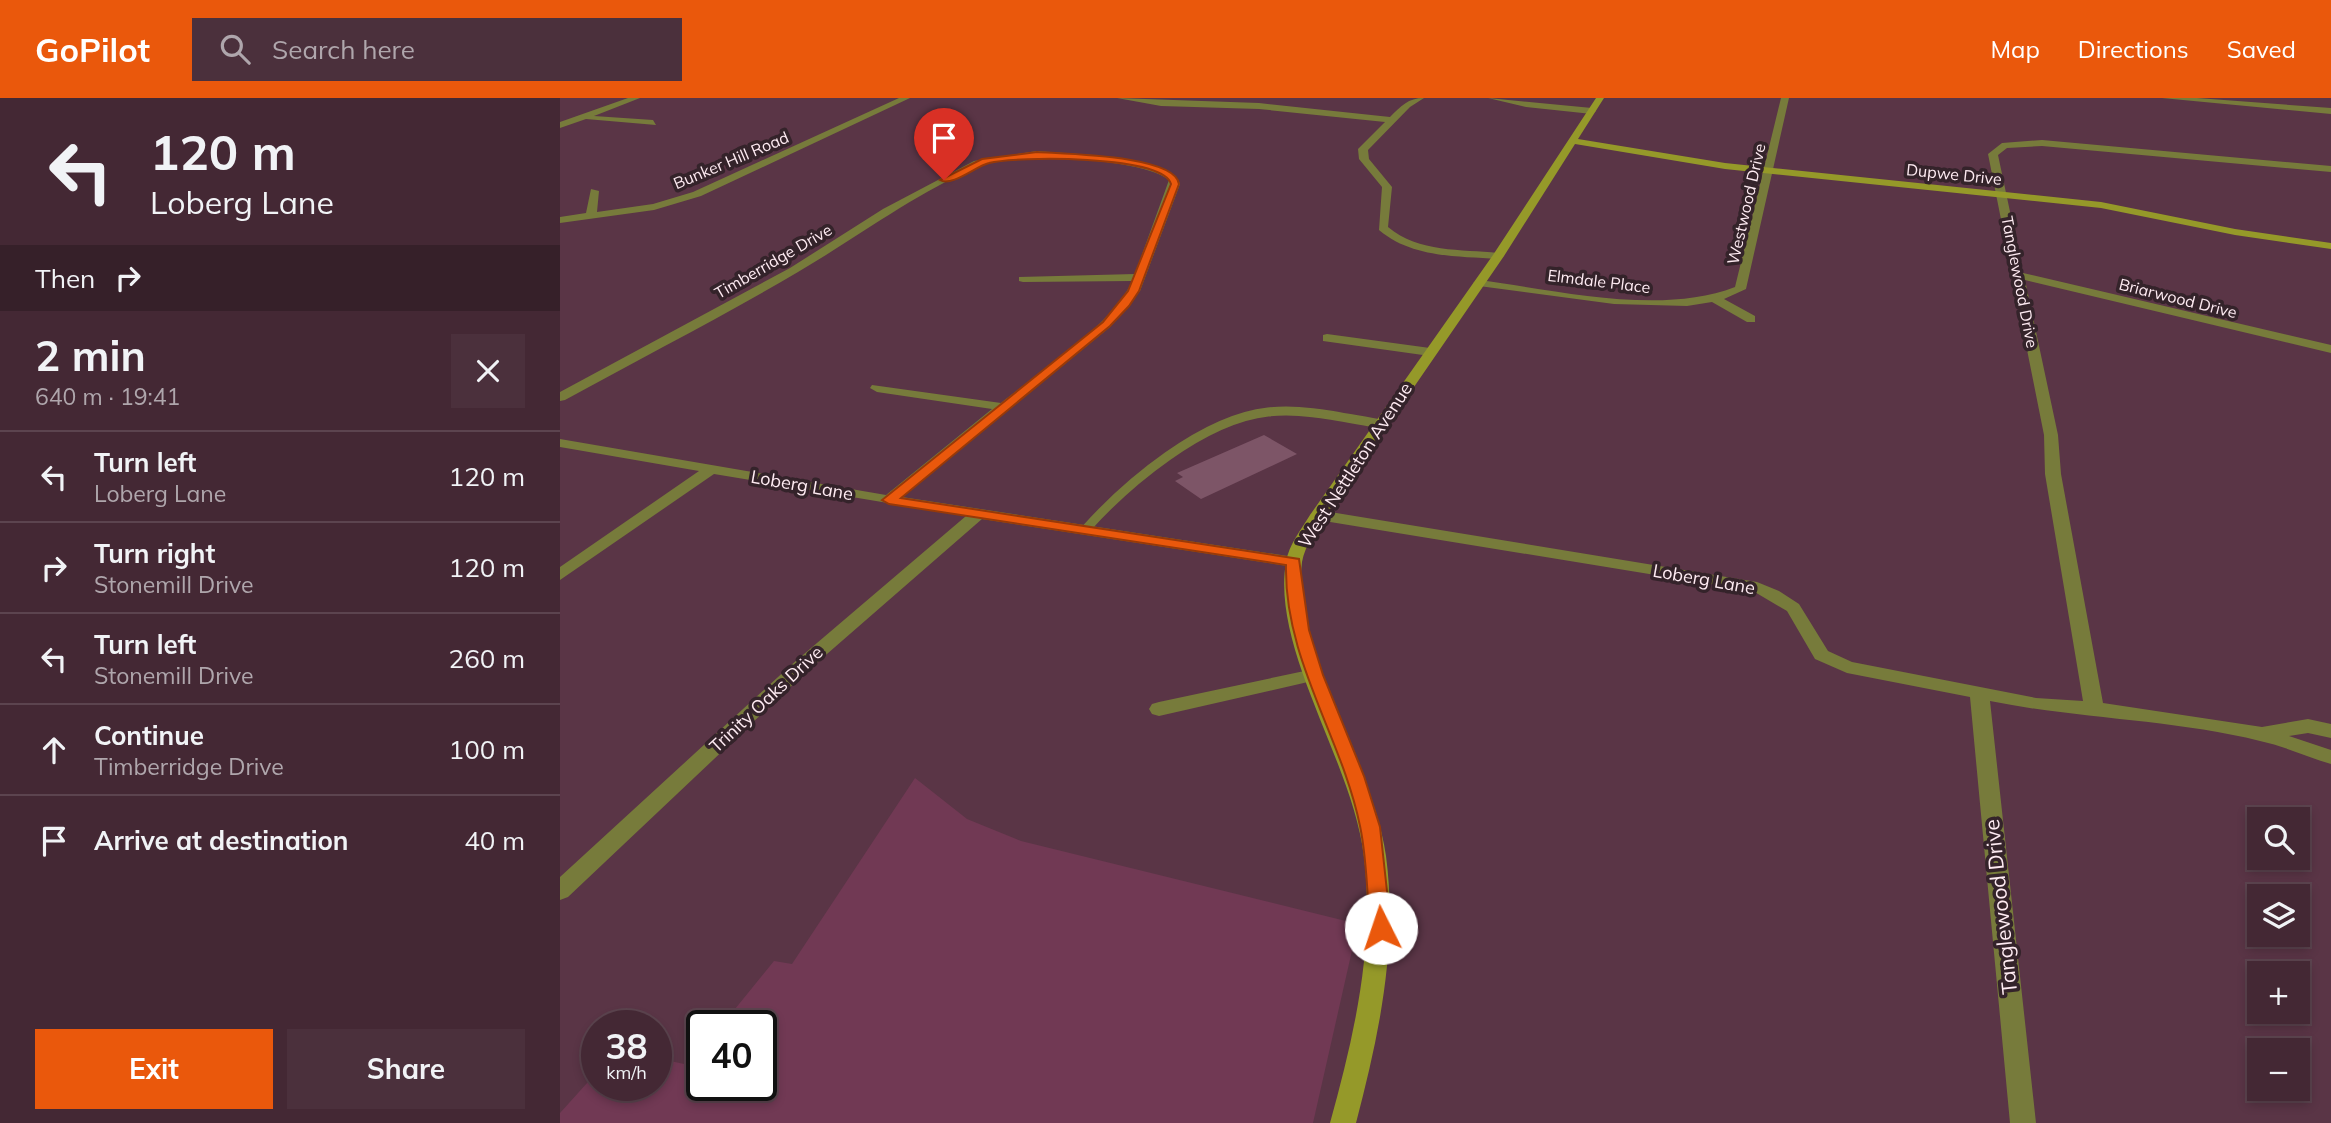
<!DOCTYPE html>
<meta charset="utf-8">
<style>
:root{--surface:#442834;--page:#4b303c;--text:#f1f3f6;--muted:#afa6ac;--line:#5c444f;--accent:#ea580c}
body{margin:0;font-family:Mulish,sans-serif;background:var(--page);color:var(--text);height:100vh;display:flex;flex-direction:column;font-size:26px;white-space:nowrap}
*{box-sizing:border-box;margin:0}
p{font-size:23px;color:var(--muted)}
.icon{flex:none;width:38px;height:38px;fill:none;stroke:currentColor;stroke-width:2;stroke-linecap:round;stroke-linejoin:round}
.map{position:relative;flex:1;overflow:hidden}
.details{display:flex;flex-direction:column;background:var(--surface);width:560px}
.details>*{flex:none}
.top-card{background:#442834;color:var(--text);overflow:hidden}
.controls{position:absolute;left:1687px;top:709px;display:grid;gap:14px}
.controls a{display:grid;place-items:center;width:63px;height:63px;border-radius:0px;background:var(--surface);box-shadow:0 4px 10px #0003,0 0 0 2px var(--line);font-size:35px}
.speed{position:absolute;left:21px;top:912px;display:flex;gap:14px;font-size:35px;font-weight:700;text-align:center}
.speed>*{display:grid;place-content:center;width:91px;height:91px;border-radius:50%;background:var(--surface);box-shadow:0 4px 10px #0003,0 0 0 2px var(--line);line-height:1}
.speed small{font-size:18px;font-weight:400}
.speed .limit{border:4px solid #111;border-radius:10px;background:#fff;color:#111}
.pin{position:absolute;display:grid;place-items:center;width:60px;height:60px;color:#fff;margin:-72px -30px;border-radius:50% 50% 50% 0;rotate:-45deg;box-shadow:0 0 7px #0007}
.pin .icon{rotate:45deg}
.me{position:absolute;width:77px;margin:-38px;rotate:356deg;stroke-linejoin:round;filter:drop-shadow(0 0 5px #0008)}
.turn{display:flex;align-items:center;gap:24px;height:147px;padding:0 35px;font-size:32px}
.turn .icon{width:91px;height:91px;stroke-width:2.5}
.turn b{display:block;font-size:49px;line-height:60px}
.then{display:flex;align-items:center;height:66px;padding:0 35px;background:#0003;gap:14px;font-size:26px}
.round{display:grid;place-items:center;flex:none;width:74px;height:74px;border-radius:0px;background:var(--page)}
.summary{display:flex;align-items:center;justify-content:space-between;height:119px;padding:0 35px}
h1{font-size:42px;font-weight:700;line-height:52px}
.button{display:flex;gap:14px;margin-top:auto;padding:14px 35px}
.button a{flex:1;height:80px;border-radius:0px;background:var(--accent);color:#fff;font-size:28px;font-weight:700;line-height:80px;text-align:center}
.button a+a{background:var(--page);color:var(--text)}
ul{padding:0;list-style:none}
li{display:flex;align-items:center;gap:21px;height:91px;padding:0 35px;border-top:2px solid var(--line)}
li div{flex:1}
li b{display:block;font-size:26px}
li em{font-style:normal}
header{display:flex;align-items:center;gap:42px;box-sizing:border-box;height:98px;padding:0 35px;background:var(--accent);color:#fff}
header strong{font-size:33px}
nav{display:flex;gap:38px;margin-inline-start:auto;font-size:24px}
.search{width:490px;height:63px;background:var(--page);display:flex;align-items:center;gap:18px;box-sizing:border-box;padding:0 24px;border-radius:0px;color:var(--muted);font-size:26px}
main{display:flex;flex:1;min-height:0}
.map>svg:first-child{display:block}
.green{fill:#713954}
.building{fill:#7d5567}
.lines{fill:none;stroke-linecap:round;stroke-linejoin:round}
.lane{stroke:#777b3b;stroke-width:9}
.street{fill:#777b3b;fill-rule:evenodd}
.secondary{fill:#959929;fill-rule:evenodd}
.route{fill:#ea580c;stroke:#983908;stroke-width:2}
.labels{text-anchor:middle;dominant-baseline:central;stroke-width:7;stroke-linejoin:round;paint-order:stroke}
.far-street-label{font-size:16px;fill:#feebf2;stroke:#34232a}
.street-label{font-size:18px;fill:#feebf2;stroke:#34232a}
.near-street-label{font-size:21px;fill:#feebf2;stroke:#34232a}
</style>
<header>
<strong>GoPilot</strong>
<div class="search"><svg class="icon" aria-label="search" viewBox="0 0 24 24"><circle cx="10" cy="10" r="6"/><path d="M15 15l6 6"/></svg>Search here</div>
<nav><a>Map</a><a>Directions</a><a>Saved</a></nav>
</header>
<main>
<section class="details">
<div class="top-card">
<div class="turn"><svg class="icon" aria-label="left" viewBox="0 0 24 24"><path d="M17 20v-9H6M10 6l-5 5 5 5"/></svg><div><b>120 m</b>Loberg Lane</div></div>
<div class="then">Then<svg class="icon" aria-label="right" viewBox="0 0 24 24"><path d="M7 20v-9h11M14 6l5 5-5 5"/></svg></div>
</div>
<div class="summary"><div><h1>2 min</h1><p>640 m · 19:41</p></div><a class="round"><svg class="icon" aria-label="close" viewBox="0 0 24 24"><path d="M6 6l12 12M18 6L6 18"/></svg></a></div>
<ul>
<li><svg class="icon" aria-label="left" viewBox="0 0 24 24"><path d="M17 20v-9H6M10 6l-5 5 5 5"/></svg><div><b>Turn left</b><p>Loberg Lane</p></div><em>120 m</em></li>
<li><svg class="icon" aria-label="right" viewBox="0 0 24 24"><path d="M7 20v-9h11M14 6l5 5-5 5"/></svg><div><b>Turn right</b><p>Stonemill Drive</p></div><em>120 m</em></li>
<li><svg class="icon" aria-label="left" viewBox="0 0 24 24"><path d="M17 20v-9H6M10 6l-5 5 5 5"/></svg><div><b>Turn left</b><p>Stonemill Drive</p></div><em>260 m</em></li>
<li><svg class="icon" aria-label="ahead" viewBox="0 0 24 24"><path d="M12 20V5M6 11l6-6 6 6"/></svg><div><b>Continue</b><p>Timberridge Drive</p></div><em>100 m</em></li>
<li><svg class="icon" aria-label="arrive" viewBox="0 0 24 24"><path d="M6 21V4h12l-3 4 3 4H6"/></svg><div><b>Arrive at destination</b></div><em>40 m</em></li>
</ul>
<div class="button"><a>Exit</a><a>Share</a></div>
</section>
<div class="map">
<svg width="1771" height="1025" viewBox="0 0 1771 1025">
<rect width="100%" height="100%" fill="#5a3546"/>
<!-- green -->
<path class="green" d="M355 680 407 721 461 743 798 826 753 1025H0V1015L37 974V987H96V960L129 967 142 952V987H201V928L162 927 214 863 232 866Z"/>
<!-- building -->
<path class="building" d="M704 337 737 356 641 401 615 383 623 379 617 375Z"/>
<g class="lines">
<!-- lane -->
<path class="lane" d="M525 432C567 385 643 321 708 314 746 310 784 320 821 326"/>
<!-- street -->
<path class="street" d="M68 0H80L34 18 93 22 96 27 26 21 0 30V24Z
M339 0H350L141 98 94 112 0 125V119L26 115 31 91 39 93 37 114 93 106 133 94Z
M557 0 699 5 830 19C841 8 848 0 864 0L850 9 808 52 809 61 832 89 828 129C859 155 901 151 938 155L944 158 938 161C897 158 852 160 819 132L822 89 799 61 798 51 825 24 699 11 601 8Z
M928 0 1032 10 1036 13 1032 16 966 9Z
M1221 0H1229L1186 191 1164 201 1195 218V224H1187L1152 204 1127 208 1054 206 919 188 913 185 919 182C997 192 1100 218 1175 189Z
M1602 0H1637L1771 10V16Z
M1482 42 1771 68V74L1482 48 1447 50 1438 57 1463 175 1771 247V255L1465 182 1498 337 1501 376 1543 605 1702 629 1748 621 1771 626V640L1748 635 1729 638 1771 652V666C1747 659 1724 648 1700 643 1611 621 1518 621 1430 603L1476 1025H1450L1410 599 1287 575 1255 561 1227 513 1193 493 758 422 750 417 758 412 1197 484 1219 493 1239 506 1268 553 1292 564 1476 600 1523 603 1485 376 1484 337 1428 56 1442 45Z
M477 53C504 56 613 57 620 86L580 193 550 229 342 399 734 459 742 464 734 469 422 421 244 576 8 799 0 802V779L230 568 406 418 154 376 0 482V469L139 373 0 349V341L326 397 432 311 317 294 310 290 312 287 441 305C477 276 556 224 572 183L463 184 459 183V179L575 176 609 82C581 59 452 54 417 69 354 96 298 139 238 174 162 219 83 259 5 302L0 303V294L230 170 323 111 414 63Z
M767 236 870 250 876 254 870 258 763 243V237Z
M754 571 761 573 763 577 761 581 599 618 592 616 589 611 592 606 599 604Z"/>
<!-- secondary -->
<path class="secondary" d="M1036 0H1044L1018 41 1165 65 1541 104 1675 131 1771 145V151L1675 137 1541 110 1165 71 1015 46 944 158 766 417C757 432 745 447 742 464 730 553 813 664 826 758 838 849 819 937 796 1025H770C794 938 815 849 804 759 793 664 711 552 726 464 729 446 741 432 750 417L933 157Z"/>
</g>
<!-- route -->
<path class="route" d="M477 54C503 56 615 57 619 86L579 193 569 208 550 228 341 400 739 461 749 532 763 577 804 678 820 729 831 830 828 836 821 838 813 836 810 830C807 796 807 761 800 728 782 639 724 562 726 467L329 406 322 402 543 224 568 193 611 86C603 57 456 58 429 65 416 68 392 89 380 82L422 61Z"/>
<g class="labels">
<!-- far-street labels -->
<g class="far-street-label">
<text transform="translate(171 62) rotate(-23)">Bunker Hill Road</text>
<text transform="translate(1394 76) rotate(6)">Dupwe Drive</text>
<text transform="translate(1186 106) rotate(-77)">Westwood Drive</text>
<text transform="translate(213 163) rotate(-30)">Timberridge Drive</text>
<text transform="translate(1039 183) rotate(7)">Elmdale Place</text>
<text transform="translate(1460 184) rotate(79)">Tanglewood Drive</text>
<text transform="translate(1618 200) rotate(14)">Briarwood Drive</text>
</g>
<!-- street labels -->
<g class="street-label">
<text transform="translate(795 367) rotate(-57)">West Nettleton Avenue</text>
<text transform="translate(242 387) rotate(10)">Loberg Lane</text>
<text transform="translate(1144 481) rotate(10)">Loberg Lane</text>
<text transform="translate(206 601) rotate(-43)">Trinity Oaks Drive</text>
</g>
<!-- near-street labels -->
<g class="near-street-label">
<text transform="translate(1440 809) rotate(-96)">Tanglewood Drive</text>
</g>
</g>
</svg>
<div class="controls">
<a><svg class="icon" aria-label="search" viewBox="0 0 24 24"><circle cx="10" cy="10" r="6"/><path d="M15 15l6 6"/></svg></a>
<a><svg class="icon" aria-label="layers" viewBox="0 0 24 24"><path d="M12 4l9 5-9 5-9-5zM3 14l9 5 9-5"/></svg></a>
<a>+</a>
<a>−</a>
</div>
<div class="speed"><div>38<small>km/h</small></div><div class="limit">40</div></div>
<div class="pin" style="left:384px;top:82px;background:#d93025"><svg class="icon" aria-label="arrive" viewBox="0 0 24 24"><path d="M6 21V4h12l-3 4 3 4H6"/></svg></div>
<svg class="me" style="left:821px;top:830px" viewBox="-20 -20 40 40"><circle r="19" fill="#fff"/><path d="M0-13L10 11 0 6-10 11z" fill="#ea580c"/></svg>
</div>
</main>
